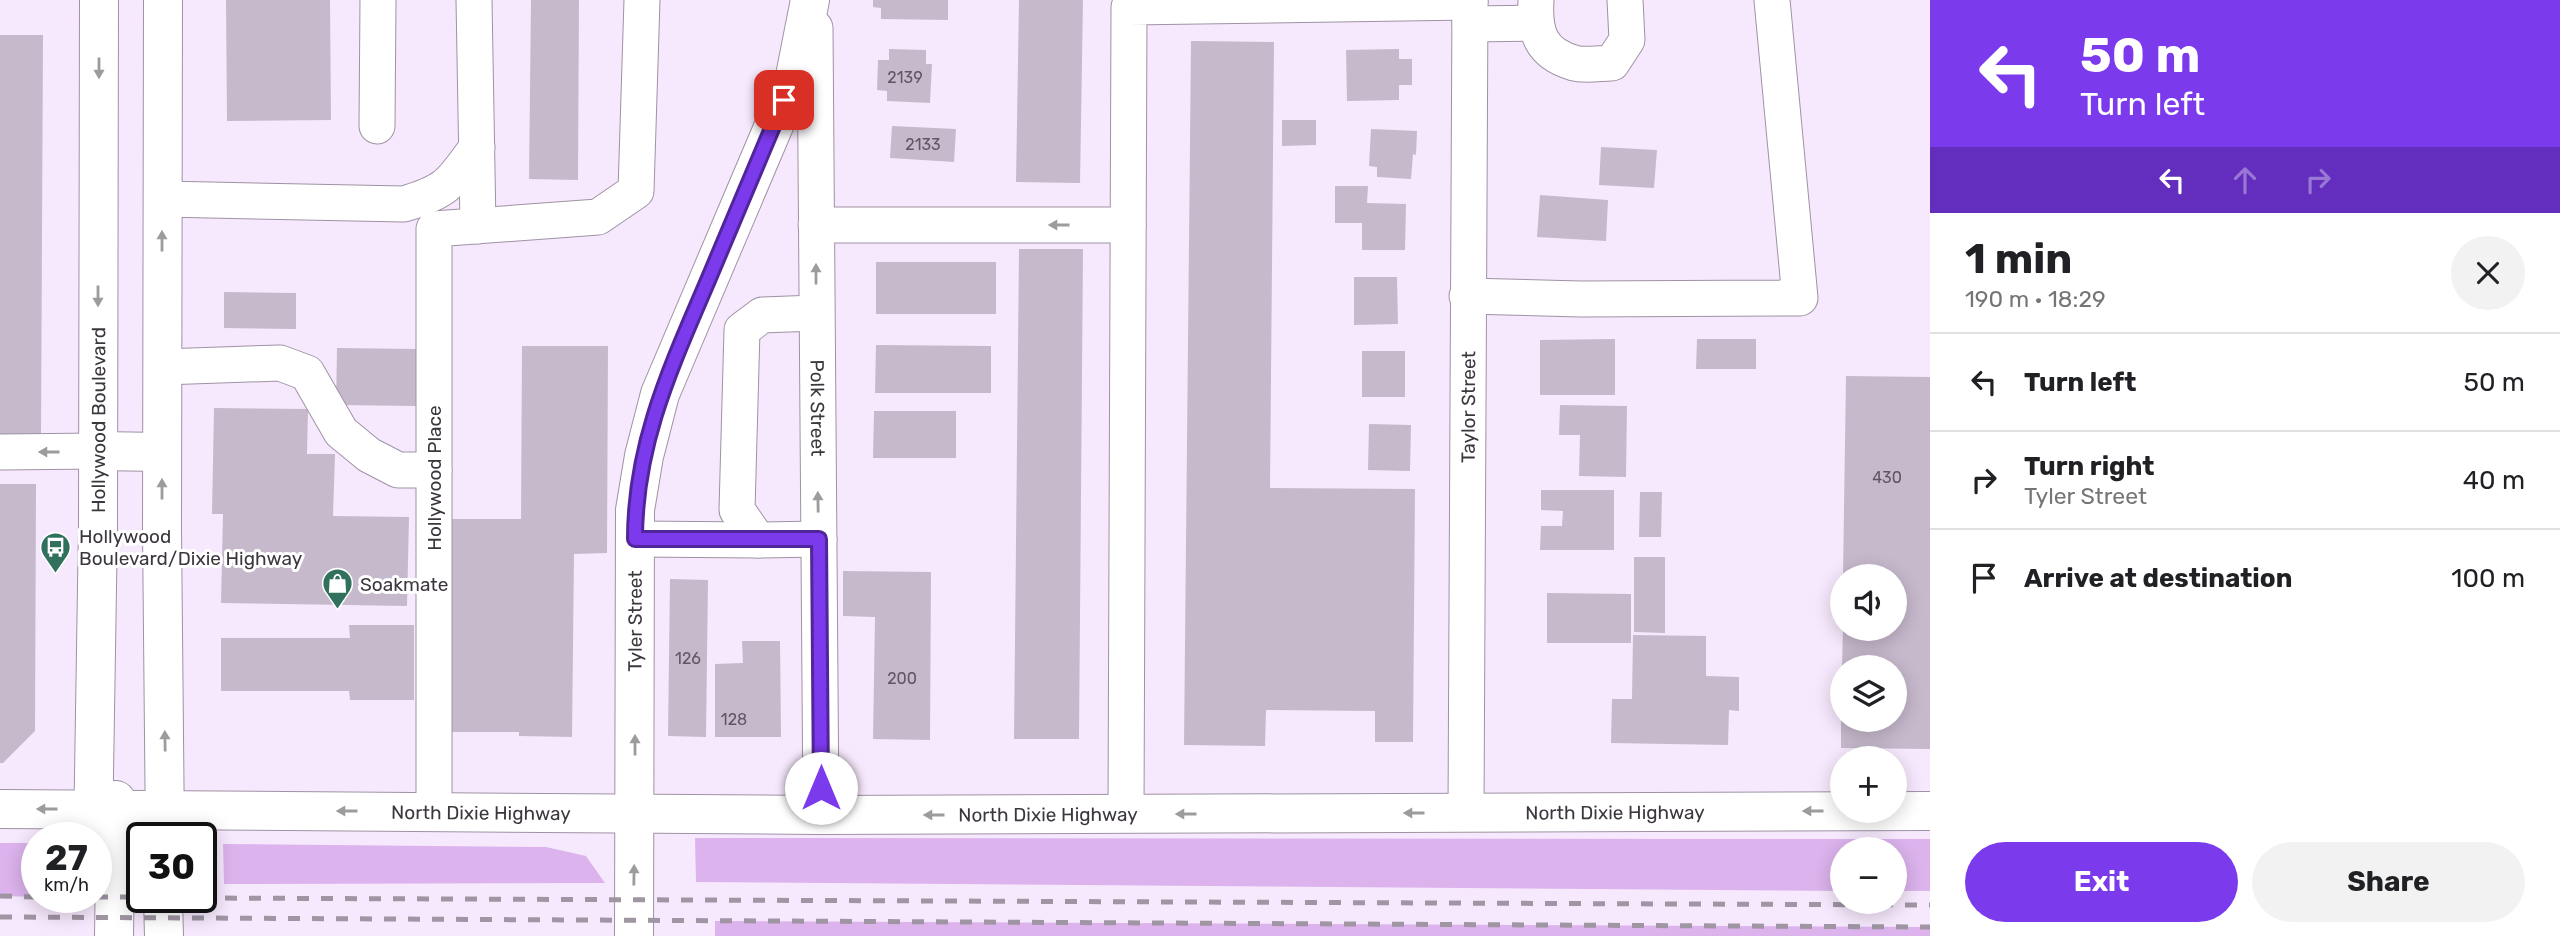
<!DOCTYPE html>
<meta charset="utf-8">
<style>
:root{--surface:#fff;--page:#f2f2f2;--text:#202124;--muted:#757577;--line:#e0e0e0;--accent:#7c3aed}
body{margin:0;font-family:Rubik,sans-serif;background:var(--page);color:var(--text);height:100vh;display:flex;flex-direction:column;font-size:26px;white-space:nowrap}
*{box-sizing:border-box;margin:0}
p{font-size:23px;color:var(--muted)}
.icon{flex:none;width:38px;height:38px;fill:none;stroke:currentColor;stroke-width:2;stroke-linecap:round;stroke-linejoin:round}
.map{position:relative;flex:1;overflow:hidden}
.panel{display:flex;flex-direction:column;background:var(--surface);width:630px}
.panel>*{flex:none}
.guide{background:#7c3aed;color:#fff;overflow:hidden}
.buttons{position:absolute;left:1830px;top:564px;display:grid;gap:14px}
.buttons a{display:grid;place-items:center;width:77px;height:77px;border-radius:50%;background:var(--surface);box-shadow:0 4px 18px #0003;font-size:35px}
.speed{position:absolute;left:21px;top:822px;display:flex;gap:14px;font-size:35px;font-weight:700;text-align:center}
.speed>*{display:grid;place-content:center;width:91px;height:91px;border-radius:50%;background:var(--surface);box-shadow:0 4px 18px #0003;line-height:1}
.speed small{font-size:18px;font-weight:400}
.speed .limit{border:4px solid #111;border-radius:10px;background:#fff;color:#111}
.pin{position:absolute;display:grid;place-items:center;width:60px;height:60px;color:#fff;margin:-30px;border-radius:14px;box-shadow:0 4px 10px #0006}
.me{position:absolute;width:77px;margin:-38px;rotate:0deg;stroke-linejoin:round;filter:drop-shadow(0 0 5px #0008)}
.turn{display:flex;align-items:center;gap:24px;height:147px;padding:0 35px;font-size:32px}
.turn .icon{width:91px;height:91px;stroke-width:2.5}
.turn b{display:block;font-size:49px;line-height:60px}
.lanes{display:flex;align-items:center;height:66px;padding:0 35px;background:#0003;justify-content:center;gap:35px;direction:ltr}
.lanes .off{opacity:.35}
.round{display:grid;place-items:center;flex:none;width:74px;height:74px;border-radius:37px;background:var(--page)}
.overview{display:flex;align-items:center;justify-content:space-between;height:119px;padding:0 35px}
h1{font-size:42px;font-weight:700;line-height:52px}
.button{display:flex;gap:14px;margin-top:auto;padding:14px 35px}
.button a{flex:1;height:80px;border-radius:42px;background:var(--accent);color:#fff;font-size:28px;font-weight:700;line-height:80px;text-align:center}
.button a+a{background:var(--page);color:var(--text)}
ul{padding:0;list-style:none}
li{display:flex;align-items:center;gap:21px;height:98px;padding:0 35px;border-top:2px solid var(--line)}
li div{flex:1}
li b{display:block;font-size:26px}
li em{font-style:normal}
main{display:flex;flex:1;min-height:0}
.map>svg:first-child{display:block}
.green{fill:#dcb3ed}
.building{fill:#c6b9cc}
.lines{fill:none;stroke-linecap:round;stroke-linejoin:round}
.minor-casing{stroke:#9f92a4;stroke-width:37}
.major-casing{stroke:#9f92a4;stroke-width:40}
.minor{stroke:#fff;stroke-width:35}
.major{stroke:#fff;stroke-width:38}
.rail{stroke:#9f95a3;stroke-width:5;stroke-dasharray:12 12;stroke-linecap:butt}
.oneway{fill:#9e9b9e}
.route-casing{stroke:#51269a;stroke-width:18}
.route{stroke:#7c3aed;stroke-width:12}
.labels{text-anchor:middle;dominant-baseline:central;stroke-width:6;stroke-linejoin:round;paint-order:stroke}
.number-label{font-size:16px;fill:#5e5862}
.street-label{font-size:19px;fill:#3c373e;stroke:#fff}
.poi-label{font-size:19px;fill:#3c373e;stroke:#fff;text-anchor:start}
</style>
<main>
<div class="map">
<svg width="1930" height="936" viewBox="0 0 1930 936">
<rect width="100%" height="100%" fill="#f7e9fd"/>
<!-- green -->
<path class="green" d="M695 838 1930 839V891H1895V849H1843V891L696 882Z
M0 843H37V897L0 896Z
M223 844 546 847 586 856 605 883 224 884Z
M715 921 1930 927V936H715Z"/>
<!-- building -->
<path class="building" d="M226 0H330L331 120 227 121Z
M531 0H579L578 180 529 179Z
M873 0H948V20L881 19V8L873 7Z
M1019 0H1083L1080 183 1016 182Z
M0 35H43L41 436H0Z
M1191 41 1274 42 1270 488 1415 489 1413 742H1375V711L1266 710 1265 746 1184 745Z
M889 49 926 50V64H932L930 103 887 101V91L877 90 878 60H889Z
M1399 49V59H1412V85H1399V100L1347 101 1346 50Z
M1282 120H1316V145L1282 146Z
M892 126 956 129 954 162 890 158Z
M1371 129 1417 131 1416 155 1413 154 1411 179 1377 177V167L1369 166Z
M1601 147 1657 150 1654 188 1599 185Z
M1335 186H1368L1367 203 1406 204 1405 250H1362V223H1335Z
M1540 195 1608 200 1606 241 1537 237Z
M1019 249H1083L1079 739H1014Z
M876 262H996V314H876Z
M1354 277H1397L1398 324 1354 325Z
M224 292 296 293V329L224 328Z
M1615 339V395H1540V340Z
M1697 339H1756V369H1696Z
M876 345 991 346V393H875Z
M522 346H608L607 553 574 554 572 737 519 736V732H450L452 519H521Z
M337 348 418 349 417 406 336 405Z
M1362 351H1405V397H1362Z
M1846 376 1930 377V749L1841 748V719H1895V667H1842L1843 628H1895V576H1843Z
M1560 405 1627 406 1626 477 1579 476 1580 435H1559Z
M214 408 308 409 307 454H335L333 516 409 517 407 606 221 603 223 514H212Z
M874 411H956V458H873Z
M1369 424 1411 425 1410 471 1368 470Z
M0 484H36L35 731 3 763H0Z
M1541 490H1614V550H1540L1541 526H1562L1563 511 1541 510Z
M1640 492H1662L1661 537H1639Z
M1634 557H1665V633L1634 632Z
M843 571 931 572 930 740 873 739 875 617 843 616Z
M670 579 708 580 706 737 668 736Z
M1547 593 1631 594V643H1547Z
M349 625H414V700H350L349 691H221V638H350Z
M1633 635 1706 636V676L1739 677V711L1729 710 1728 745 1611 743 1612 699H1632Z
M742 641H780L781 737H715V664L743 663Z"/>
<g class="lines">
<defs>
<g id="minor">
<path d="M474 0 478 226"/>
<path d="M1536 0C1534 32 1540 53 1574 63 1585 66 1601 63 1612 63L1627 40 1625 0"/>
<path d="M1470 24 1535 23"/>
<path id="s1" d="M815 28 821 815"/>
<path d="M377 126 378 0"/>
<path d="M163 199 404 204C448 191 451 183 477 147"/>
<path d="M816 225H1128"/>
<path d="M1467 296 1581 299 1800 298 1772 0"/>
<path d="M816 313 762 315 742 330 737 510 758 540 819 539"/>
<path d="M162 367 280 363 307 373 341 432 369 455 398 470H434"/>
<path d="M0 452 98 451"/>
<path d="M635 539 758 540"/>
<path d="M434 812V229L598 217 636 191 642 0"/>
<path id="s2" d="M1466 813 1470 0"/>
<path d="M1126 814 1129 7 1470 2"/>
</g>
<g id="major">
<path d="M163 0 162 529 165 838"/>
<path d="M98 451 162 452"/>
<path id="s3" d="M0 809 821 815 1930 811"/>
<path id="s4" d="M93 838 98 524 99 0"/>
<path d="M163 898 164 936"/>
<path d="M114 936 116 800"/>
<path id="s5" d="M634 936 635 510 644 456 660 394 795 76 810 0"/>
</g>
</defs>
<!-- minor casing -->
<use href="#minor" class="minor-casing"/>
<!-- major casing -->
<use href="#major" class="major-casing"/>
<!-- minor -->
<use href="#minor" class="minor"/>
<!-- major -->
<use href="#major" class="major"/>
<!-- rail -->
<path class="rail" d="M0 896 37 897
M96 897H142
M201 898 1930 905
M0 917 1930 927"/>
</g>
<!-- one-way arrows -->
<defs><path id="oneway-solid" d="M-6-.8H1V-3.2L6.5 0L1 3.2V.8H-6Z" transform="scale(1.75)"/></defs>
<g class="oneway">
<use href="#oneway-solid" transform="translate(99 68) rotate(90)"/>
<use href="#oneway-solid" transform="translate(1059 225) rotate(-180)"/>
<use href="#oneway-solid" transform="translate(162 241) rotate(-90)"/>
<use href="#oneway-solid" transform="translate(816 274) rotate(-90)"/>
<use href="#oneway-solid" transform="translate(98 296) rotate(90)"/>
<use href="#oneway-solid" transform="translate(49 452) rotate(180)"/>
<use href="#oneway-solid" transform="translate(162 489) rotate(-90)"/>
<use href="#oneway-solid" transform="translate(818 502) rotate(-91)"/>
<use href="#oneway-solid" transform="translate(165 741) rotate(-91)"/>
<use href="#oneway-solid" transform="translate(635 745) rotate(-90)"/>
<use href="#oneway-solid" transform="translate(47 809) rotate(-180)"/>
<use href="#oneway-solid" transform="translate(347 811) rotate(-180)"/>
<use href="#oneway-solid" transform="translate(1813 811) rotate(180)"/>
<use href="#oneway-solid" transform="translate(1414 813) rotate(180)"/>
<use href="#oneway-solid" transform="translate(1186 814) rotate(180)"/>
<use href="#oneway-solid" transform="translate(934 815) rotate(180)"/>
<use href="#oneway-solid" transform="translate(634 875) rotate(-89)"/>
</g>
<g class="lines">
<defs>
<path id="route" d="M784 100C759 160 734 219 709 278 672 365 635 442 635 539H819L821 788"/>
</defs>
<!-- route casing -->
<use href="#route" class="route-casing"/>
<!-- route -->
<use href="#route" class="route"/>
</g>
<!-- icons -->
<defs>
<symbol id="bus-pin" viewBox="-11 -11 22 30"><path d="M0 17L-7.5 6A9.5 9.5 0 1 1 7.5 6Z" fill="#31705d" stroke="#fff"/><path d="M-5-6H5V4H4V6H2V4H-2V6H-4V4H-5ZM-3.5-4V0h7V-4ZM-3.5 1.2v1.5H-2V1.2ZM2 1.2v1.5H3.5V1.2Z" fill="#fff"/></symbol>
<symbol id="shop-pin" viewBox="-11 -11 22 30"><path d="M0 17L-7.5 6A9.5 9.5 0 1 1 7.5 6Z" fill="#31705d" stroke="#fff"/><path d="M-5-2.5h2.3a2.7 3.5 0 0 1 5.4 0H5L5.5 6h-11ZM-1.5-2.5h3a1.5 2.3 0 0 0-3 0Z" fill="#fff"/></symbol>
</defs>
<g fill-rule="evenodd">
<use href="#bus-pin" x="38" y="530" width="35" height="47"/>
<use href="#shop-pin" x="320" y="566" width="35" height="47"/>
</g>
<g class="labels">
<!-- number labels -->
<g class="number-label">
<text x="905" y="77">2139</text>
<text x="923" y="144">2133</text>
<text x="1887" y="477">430</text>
<text x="688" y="658">126</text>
<text x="902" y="678">200</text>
<text x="734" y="719">128</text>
</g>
<!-- street labels -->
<g class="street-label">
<text stroke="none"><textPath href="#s2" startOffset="406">Taylor Street</textPath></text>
<text stroke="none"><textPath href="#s1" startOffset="380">Polk Street</textPath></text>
<text stroke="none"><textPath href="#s4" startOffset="418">Hollywood Boulevard</textPath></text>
<text transform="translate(434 478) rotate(-90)">Hollywood Place</text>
<text stroke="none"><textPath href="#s5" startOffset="315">Tyler Street</textPath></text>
<text stroke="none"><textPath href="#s3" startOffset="481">North Dixie Highway</textPath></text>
<text stroke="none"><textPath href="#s3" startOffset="1615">North Dixie Highway</textPath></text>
<text stroke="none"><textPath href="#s3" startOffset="1048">North Dixie Highway</textPath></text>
</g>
<!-- poi labels -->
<g class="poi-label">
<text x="79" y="536">Hollywood<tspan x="79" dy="22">Boulevard/Dixie Highway</tspan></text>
<text x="360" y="584">Soakmate</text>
</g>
</g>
</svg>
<div class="buttons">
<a><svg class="icon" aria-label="sound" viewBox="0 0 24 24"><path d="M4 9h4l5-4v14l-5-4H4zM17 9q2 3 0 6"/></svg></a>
<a><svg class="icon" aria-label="layers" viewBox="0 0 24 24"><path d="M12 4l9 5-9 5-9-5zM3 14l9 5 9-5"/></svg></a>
<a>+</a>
<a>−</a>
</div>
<div class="speed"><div>27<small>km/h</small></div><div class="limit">30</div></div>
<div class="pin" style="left:784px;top:100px;background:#d93025"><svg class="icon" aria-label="arrive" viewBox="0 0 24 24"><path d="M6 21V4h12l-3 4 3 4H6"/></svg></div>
<svg class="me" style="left:821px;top:788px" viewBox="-20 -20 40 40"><circle r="19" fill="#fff"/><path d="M0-13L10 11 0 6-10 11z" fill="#7c3aed"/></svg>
</div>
<section class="panel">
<div class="guide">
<div class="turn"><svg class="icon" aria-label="left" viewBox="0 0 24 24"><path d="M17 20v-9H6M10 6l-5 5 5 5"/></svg><div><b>50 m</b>Turn left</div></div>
<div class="lanes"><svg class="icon" aria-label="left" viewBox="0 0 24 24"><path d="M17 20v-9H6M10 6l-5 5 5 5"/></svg><svg class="icon off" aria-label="ahead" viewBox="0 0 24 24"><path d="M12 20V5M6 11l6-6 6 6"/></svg><svg class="icon off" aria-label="right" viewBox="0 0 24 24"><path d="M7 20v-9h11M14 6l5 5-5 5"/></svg></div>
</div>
<div class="overview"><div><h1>1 min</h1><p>190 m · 18:29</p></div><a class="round"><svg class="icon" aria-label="close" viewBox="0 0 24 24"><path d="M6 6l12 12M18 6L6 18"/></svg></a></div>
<ul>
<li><svg class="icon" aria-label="left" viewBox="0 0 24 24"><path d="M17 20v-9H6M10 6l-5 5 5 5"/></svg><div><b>Turn left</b></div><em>50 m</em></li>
<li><svg class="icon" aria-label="right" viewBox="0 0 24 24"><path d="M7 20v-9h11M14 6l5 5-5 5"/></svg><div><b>Turn right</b><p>Tyler Street</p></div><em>40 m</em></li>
<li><svg class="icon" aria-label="arrive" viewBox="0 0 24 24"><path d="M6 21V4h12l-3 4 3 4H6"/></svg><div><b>Arrive at destination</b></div><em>100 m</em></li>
</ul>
<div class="button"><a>Exit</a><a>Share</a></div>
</section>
</main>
